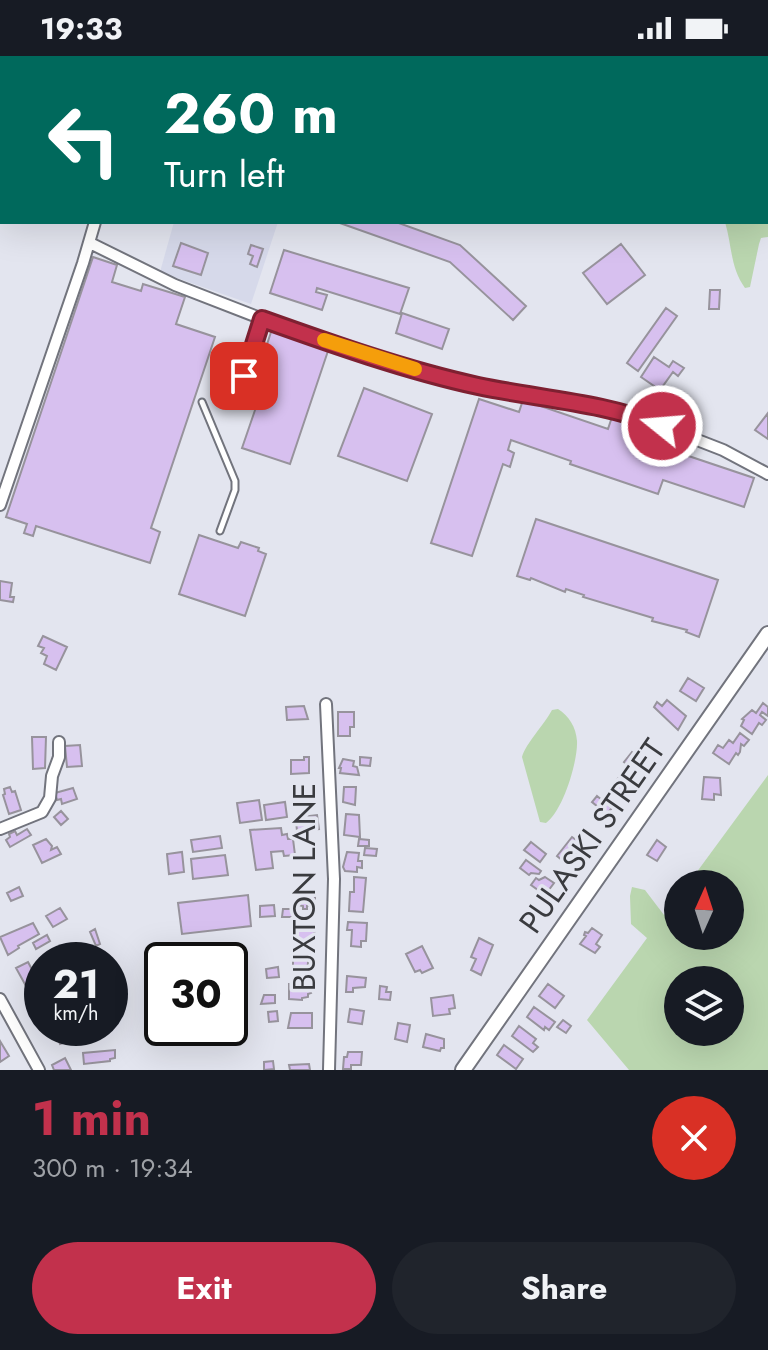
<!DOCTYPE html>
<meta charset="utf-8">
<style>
:root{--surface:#171b24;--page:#20242c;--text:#f1f3f6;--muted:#9ea1a6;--accent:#c2314c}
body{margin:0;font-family:Jost,sans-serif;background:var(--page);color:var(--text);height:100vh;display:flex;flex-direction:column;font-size:30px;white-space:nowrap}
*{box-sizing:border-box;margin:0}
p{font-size:26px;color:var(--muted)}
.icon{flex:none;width:44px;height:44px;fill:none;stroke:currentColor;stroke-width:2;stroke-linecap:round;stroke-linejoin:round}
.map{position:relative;height:1014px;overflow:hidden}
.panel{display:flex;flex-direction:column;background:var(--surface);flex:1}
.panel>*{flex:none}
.hud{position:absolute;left:0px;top:0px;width:768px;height:168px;box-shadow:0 8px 32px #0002;background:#00695c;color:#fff;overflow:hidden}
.needle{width:52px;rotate:3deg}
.buttons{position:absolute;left:664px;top:814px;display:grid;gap:16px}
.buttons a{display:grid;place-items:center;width:80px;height:80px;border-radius:50%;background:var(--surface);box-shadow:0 8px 32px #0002;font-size:40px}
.speed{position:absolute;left:24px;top:886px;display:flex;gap:16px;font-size:40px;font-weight:700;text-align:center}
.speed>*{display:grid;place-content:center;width:104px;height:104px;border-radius:50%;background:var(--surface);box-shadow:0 8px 32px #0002;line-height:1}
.speed small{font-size:20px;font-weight:400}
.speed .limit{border:4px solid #111;border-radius:12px;background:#fff;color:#111}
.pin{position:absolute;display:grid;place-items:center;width:68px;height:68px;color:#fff;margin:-34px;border-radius:16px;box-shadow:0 4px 12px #0006}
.me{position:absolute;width:88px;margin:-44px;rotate:287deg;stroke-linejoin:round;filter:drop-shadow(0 0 6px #0008)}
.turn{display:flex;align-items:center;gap:28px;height:168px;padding:0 32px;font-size:36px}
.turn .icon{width:104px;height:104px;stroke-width:2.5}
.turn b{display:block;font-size:56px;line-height:68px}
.round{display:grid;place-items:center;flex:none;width:84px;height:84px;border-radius:42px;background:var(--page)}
.overview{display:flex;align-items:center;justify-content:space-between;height:136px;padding:0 32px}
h1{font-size:48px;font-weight:700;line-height:60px;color:var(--accent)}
.action{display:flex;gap:16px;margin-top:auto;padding:16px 32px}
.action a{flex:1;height:92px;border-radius:48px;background:var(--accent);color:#fff;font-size:32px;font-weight:700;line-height:92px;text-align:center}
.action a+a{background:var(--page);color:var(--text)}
.status{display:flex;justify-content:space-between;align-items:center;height:56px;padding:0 40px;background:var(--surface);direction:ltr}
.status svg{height:22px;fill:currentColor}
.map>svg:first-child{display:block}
.built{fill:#d6d9ea}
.green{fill:#bad6af;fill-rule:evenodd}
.building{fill:#d7c0ef;stroke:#97939c;stroke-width:2}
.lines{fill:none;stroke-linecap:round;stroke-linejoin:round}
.service-casing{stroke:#72747d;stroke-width:9}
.minor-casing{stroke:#72747d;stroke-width:14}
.secondary-casing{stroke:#72747d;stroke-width:18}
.service{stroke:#fff;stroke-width:5}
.minor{stroke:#fff;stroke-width:10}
.secondary{stroke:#fff;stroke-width:14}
.route-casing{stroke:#7e2031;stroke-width:20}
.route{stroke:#c2314c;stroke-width:14}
.slow{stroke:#f59e0b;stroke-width:14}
.labels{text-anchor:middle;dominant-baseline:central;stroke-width:7;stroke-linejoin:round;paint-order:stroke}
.street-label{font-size:32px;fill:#3a3b3f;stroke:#e3e5ef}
</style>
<div class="status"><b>19:33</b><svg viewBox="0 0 49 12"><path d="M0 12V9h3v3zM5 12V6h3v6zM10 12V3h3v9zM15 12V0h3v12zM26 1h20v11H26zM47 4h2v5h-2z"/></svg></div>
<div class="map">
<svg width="768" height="1014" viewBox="0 0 768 1014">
<rect width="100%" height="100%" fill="#e3e5ef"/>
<!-- built -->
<path class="built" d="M152 0H334L152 2Z
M174 166H278L251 248 160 216Z"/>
<!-- green -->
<path class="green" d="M651 0H768V181L761 182 759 188 750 231 745 232C730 211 732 189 725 166H766V2Z
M558 653C569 660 576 671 577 685 578 705 563 755 546 767L540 766 522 701C526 687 544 669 552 654Z
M768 719V1014H629L587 964 647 882 631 868 630 840 632 831 645 834 664 859 678 841V880H730V828H688ZM730 924V976H678V924Z"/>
<!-- building -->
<path class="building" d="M337 166H396L460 189 526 250 513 264 450 206Z
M181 187 208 197 201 219 173 210Z
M621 188 645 219 607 248 583 217Z
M251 189 263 193 257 211 250 208 253 200 248 198Z
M284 194 409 232 400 258 317 232 316 236 327 239 322 254 270 237Z
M93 201 117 209 112 226 141 235 143 228 185 241 176 268 215 281 151 472 160 476 150 507 36 470 33 480 24 477 27 468 6 461Z
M710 234H720L719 253H709Z
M666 252 677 260 638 315 627 307Z
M402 257 449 273 442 293 396 277Z
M272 273 329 292 290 408 242 392 265 325 256 322Z
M654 301 669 311 673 305 684 312 678 320 673 316 660 334 641 321Z
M364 332 432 358 407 425 338 400Z
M479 343 519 356 523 344 608 373 612 361 633 368 629 380 754 422 744 451 663 424 658 438 570 408 571 405 511 384 508 394 514 397 510 411 503 408 472 500 431 487Z
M768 357V383L755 374Z
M536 463 718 524 699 581 686 576 687 574 652 565 653 562 583 541 584 539 566 533 565 536 531 522 530 524 517 520Z
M199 479 238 492 241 486 259 492 258 495 266 498 245 560 179 538Z
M0 525 12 527 10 541H14L13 546 0 544Z
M43 580 67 591 56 614 44 608 47 600 41 597 44 592 38 590Z
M688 622 704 632 696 645 680 635Z
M667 644 686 660 678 674 654 651 657 646 662 650Z
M763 647 768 651V660L762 656 760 659 766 664 762 669 759 667 752 678 741 670 744 664 742 663 752 654 756 657Z
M304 650 308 663 287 664 286 651Z
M338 656H354V671H350V680H338Z
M740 677 749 684 744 690 741 688 740 696 738 699 736 697 729 708 713 697 718 689 723 692 729 684 733 687Z
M32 681H46L45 712 33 713Z
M80 689 82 710 67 711 65 690Z
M632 696 647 705 638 717 624 706Z
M304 701H309V717L291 718V704H304Z
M360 701 371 702 370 710 360 709Z
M343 703 354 705 353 710 357 711 359 719 340 717 341 712H339Z
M621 719 630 726 621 738 612 730Z
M704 721 720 722 721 739 714 738V744L702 743Z
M10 731 12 736 15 735 21 754 9 758 3 739 5 738 4 733Z
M344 731H356L355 749 343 746Z
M73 732 77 743 62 748 61 743 57 744 55 737Z
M597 740 612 752 602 763 594 757 598 751 592 746Z
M259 744 262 764 240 767 237 747Z
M285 746 287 761 266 764 264 749Z
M61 755 68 763 61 769 54 761Z
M346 758 359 759 360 781 344 779Z
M317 759 319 773 297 775 296 765H301L300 761Z
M281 772 282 779 287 778 288 783H293L295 799 284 800 283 795 271 796 273 812 256 814 250 774Z
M27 773 31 779 10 791 6 784 10 781 9 778 15 775 17 779Z
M220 780 222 792 193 796 191 784Z
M572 781 582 788 567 808 557 800Z
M46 783 52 790 51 794 57 791 61 798 42 807 33 789Z
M359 783 369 784V790H358Z
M657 784 666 791 657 805 647 799Z
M531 786 546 798 540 806 524 794Z
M365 792 377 793 376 800 364 799Z
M182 796 184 816 169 818 167 798Z
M347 796 359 797 358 805H362V812L357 811V816L345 815 343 811Z
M225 799 228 819 193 823 191 803Z
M526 804 541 815 539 818 531 817 529 819 520 812Z
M354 821 366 822 363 856 349 855 350 836H354Z
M545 821 554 827 545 839 531 829 536 822 539 824Z
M19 831 23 840 11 845 7 837Z
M303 833H315V850H307V853H303V850L297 849V835H303Z
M248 839 251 870 182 878 178 847Z
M274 849 275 860 260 861V850Z
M60 852 67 863 53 871 46 860Z
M283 853H298V861H282Z
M348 866 367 867 366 885H361V891L351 890 352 874H347Z
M33 867 39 878 18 890 19 892 8 899 0 881Z
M296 870H314L315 881H313L312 885 298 888 295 885Z
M592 872 602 879 596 888 600 891 595 897 580 888 586 880 584 879 585 876 588 877Z
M95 873 100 888 96 890 90 876Z
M47 879 50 885 36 893 33 887Z
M479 882 493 889 481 919 471 914 476 903 471 901Z
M422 890 433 912 422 917 420 914 415 916 406 898Z
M309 900 307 914 293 915V901Z
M28 906 37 923 26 930 16 912Z
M278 911 279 921 267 922 266 913Z
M347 920 366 922 365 931 353 932V936H346Z
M289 928H307L311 937 308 938V941L302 942V944L289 943Z
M548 928 564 940 555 952 539 940Z
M380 930 387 931 386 936H391L390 944 379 943Z
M264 939H275V947L261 948Z
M453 939 455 952 449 953 450 958 433 960 431 942Z
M534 951 555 966 549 974 545 971 544 974 527 961Z
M350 953 364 955 362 968 348 966Z
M42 954V963L34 964 33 956Z
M277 955 278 965 269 966 268 956Z
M291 957H312V972H288Z
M563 964 571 970 566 977 557 971Z
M398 967 410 969 407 986 395 983Z
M519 970 536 983 533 987 538 991 533 996 512 980Z
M71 972H78L81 981 60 988 56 977Z
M426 978 444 983V992H441L440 995 423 991Z
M0 985 9 1000 0 1006Z
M504 989 523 1003 516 1013 497 999Z
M115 994V1002L110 1003V1005L84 1008 83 997Z
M348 996H362L361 1009H351V1013H343L344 1001H347Z
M65 1002 71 1014H54L52 1009Z
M273 1005 274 1013 264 1014V1006Z
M309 1008 310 1014H290L289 1009Z"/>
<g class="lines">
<defs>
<path id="service" d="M189 0 192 2
M159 2 164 0
M202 346 235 425V434L220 475
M235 348 261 264"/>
<path id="minor" d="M90 187 175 229 278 269 443 322 481 331 590 348 651 366 723 394 768 418
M0 449 83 207 95 166
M326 648 334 823 329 1014
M0 773 42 756 50 742 52 720 59 701V686
M0 943 39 1014"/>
<path id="secondary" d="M463 1014 768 578"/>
</defs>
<!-- service casing -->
<use href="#service" class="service-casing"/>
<!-- minor casing -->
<use href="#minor" class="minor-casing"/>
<!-- secondary casing -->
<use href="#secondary" class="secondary-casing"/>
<!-- service -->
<use href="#service" class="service"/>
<!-- minor -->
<use href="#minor" class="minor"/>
<!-- secondary -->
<use href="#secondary" class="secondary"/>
</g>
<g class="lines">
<defs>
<path id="route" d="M244 320 262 263C332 288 405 314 478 330 539 343 603 346 662 370"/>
</defs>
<!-- route casing -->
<use href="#route" class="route-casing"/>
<!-- route -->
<use href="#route" class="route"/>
<!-- slow -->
<path class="slow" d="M324 284 415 313"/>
</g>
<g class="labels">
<!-- street labels -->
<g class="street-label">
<text transform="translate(592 780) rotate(-55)">PULASKI STREET</text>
<text transform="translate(304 831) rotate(-90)">BUXTON LANE</text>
</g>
</g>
</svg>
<div class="buttons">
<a><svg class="needle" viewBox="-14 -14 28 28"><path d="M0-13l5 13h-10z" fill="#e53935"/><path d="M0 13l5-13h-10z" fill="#9ea1a6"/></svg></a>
<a><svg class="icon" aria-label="layers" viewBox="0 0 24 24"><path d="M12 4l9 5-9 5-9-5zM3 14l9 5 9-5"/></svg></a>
</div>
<div class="speed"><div>21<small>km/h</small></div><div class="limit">30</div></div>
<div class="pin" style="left:244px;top:320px;background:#d93025"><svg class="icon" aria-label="arrive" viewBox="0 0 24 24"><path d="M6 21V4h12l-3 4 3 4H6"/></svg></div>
<svg class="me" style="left:662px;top:370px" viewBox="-20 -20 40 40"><circle r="17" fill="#c2314c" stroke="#fff" stroke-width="3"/><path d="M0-11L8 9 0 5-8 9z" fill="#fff"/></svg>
<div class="hud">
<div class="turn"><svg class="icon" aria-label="left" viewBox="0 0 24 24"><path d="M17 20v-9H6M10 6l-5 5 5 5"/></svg><div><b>260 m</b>Turn left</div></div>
</div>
</div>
<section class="panel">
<div class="overview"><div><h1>1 min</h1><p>300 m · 19:34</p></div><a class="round" style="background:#d93025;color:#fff"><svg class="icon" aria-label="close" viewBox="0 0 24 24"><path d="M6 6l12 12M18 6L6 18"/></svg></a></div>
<div class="action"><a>Exit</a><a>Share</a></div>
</section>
